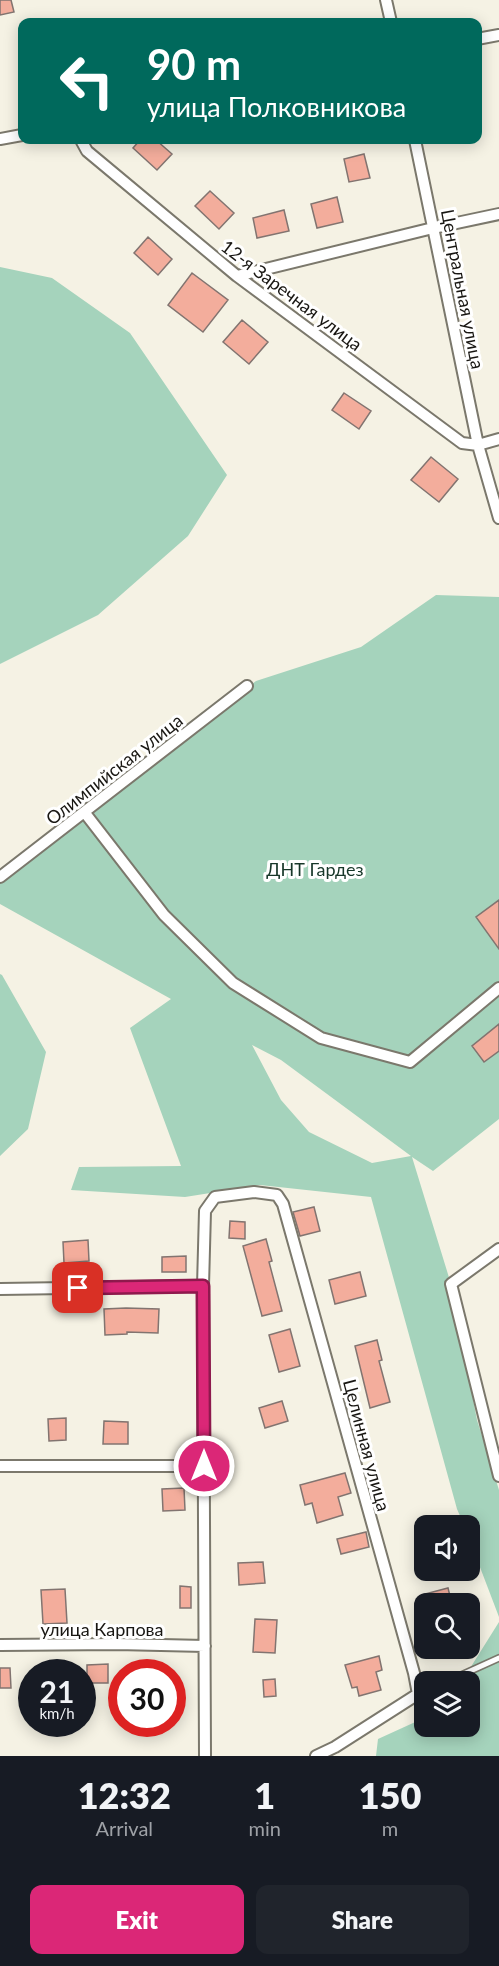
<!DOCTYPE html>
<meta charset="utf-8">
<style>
:root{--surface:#171b24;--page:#20242c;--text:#f1f3f6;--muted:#9ea1a6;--accent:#db2777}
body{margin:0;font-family:Lato,sans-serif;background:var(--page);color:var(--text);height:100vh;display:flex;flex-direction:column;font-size:22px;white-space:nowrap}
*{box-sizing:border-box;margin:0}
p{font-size:20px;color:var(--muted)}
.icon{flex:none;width:33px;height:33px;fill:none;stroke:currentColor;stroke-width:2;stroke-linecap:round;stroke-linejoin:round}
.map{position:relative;height:1756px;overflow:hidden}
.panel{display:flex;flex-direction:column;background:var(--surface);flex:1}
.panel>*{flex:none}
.top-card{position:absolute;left:18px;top:18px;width:464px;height:126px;border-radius:12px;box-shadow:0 3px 15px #0003;background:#00695c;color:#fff;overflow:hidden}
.fabs{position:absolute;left:414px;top:1515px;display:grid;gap:12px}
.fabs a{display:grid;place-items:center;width:66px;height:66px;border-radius:12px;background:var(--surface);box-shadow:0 3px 15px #0003;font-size:30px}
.speed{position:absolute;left:18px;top:1659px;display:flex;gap:12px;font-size:30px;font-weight:700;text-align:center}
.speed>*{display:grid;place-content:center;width:78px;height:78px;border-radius:50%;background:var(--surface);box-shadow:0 3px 15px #0003;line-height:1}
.speed small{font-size:15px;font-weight:400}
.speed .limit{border:9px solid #d22;background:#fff;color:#111}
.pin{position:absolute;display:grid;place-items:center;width:51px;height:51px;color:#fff;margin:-26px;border-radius:12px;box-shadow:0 3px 9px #0006}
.me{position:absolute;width:66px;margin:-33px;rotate:0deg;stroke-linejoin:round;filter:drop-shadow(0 0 4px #0008)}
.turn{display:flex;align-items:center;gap:21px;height:126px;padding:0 30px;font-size:27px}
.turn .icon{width:78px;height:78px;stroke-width:2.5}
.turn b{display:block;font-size:42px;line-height:51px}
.eta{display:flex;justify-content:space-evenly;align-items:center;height:102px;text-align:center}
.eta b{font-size:36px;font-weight:800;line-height:42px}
.primary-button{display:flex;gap:12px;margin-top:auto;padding:12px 30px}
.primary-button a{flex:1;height:69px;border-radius:12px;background:var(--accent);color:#fff;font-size:24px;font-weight:800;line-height:69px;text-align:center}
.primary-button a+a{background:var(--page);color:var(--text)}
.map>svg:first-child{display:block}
.green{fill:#a5d3bc;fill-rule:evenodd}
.building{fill:#f3ad9c;stroke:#827470;stroke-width:1.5}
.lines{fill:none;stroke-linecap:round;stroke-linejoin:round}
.lane-casing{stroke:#7b786c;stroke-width:8}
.street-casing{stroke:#7b786c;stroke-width:14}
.lane{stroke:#fff;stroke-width:5}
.street{stroke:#fff;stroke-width:10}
.route-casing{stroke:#8e194d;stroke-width:15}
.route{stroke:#db2777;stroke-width:10}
.labels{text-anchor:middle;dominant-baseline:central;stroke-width:6;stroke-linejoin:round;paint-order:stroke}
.street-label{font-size:18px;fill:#181612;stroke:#fff}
.park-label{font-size:18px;fill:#173729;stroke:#fff}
</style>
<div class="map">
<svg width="499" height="1756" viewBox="0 0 499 1756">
<rect width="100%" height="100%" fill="#f5f2e4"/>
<!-- green -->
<path class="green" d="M0 267 52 278 130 333 227 475 188 536 98 615 0 664Z
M436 595 499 597V1119L433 1171 412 1157 451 1284 477 1420 499 1490V1617L470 1541V1526L464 1525 457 1509 371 1197 260 1185 185 1197 71 1190 79 1167 181 1166 130 1028 171 999 0 904V879L256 681 361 647ZM252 1045 281 1060 411 1156 372 1163 309 1132 281 1100Z
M0 974 2 975 46 1052 28 1129 0 1156Z
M499 1622V1756H376L378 1739 424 1718V1726H470V1682L462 1681Z"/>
<!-- building -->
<path class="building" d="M0 0H11L14 12 0 15Z
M140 140H156L172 154 157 170 133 148Z
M364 154 370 178 349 182 344 159Z
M210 191 234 213 219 229 195 206Z
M337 197 343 222 317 228 311 204Z
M284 210 289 231 257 238 253 218Z
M148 237 172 259 158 275 134 253Z
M192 273 228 300 203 332 168 305Z
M242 320 268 342 249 364 223 342Z
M344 393 371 411 359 429 332 410Z
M431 457 458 479 439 502 411 480Z
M499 900V949L476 917Z
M499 1024V1051L484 1062 472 1046Z
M314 1207 320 1231 300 1236 293 1212Z
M230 1221 245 1222V1239L229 1238Z
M266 1239 272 1261 269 1262 282 1311 262 1316 243 1246Z
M88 1240 89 1261 64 1263 63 1242Z
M186 1256V1272H162V1257Z
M360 1272 366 1296 335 1304 329 1280Z
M126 1308 159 1309 158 1333 127 1332V1334L105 1335 104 1309Z
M290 1329 300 1366 279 1372 269 1335Z
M377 1340 382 1360 379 1361 390 1402 370 1408 355 1346Z
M282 1401 288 1421 265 1428 259 1408Z
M66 1418V1440L49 1441 48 1419Z
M104 1421 128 1422V1444H103Z
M345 1473 351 1493 338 1497 343 1515 317 1523 312 1503 305 1505 300 1485Z
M184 1488 185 1510 163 1511 162 1489Z
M366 1532 369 1547 341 1554 337 1539Z
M263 1562 265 1583 239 1585 238 1563Z
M180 1586 191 1587V1608H180Z
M448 1588 452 1604H428L425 1594Z
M65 1589 67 1623 43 1624 41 1590Z
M255 1619 277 1620 275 1653 253 1652Z
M379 1656 382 1670 376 1672 381 1690 359 1696 357 1687 352 1688 345 1665Z
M108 1664V1683H87V1665Z
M0 1668H10L11 1688H0Z
M275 1679 276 1696 264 1697 263 1680Z"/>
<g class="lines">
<defs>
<path id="lane" d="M446 1682 499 1658"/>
<path id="street" d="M386 0 391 22
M477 39 499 35
M0 139 22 135
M81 140 87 151 237 276 462 443 478 445 499 439
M415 140 478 445 499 518
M237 276 433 228 499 214
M85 813 164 915 233 983 321 1038 410 1062 499 988
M0 877 247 686
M499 1249 451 1284 499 1476
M0 1289 203 1286
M0 1466H204
M0 1645 117 1644 205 1646
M205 1756 203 1286 205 1211 215 1197 254 1192 277 1195 283 1204 414 1673 418 1694 335 1747 316 1756"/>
</defs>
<!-- lane casing -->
<use href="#lane" class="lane-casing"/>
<!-- street casing -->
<use href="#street" class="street-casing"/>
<!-- lane -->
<use href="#lane" class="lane"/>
<!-- street -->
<use href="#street" class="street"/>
</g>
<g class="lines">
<defs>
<path id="route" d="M78 1288 203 1286 204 1466"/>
</defs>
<!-- route casing -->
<use href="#route" class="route-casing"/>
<!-- route -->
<use href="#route" class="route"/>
</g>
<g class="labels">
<!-- street labels -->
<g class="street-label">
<text transform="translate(463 289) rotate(79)">Центральная улица</text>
<text transform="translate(292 295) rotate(37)">12-я Заречная улица</text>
<text transform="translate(114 769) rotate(-38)">Олимпийская улица</text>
<text transform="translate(367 1445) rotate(75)">Целинная улица</text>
<text x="102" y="1629">улица Карпова</text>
</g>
<!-- park labels -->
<g class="park-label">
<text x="315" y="869">ДНТ Гардез</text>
</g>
</g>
</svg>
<div class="fabs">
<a><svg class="icon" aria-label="sound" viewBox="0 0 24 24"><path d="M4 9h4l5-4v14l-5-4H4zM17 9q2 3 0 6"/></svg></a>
<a><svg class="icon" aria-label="search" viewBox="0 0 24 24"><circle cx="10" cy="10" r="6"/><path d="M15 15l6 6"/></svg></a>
<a><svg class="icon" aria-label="layers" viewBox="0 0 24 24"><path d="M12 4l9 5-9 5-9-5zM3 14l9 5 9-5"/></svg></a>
</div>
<div class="speed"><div>21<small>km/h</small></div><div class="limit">30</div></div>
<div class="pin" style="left:78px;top:1288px;background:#d93025"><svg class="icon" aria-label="arrive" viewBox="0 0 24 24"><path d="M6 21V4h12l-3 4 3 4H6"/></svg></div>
<svg class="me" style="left:204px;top:1466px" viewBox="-20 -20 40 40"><circle r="17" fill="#db2777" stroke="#fff" stroke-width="3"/><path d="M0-11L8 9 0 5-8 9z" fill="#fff"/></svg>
<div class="top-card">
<div class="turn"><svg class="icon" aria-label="left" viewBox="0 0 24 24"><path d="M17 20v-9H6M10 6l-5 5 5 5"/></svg><div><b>90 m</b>улица Полковникова</div></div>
</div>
</div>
<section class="panel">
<div class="eta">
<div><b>12:32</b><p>Arrival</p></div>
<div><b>1</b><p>min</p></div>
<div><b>150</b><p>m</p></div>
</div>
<div class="primary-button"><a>Exit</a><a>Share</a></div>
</section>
